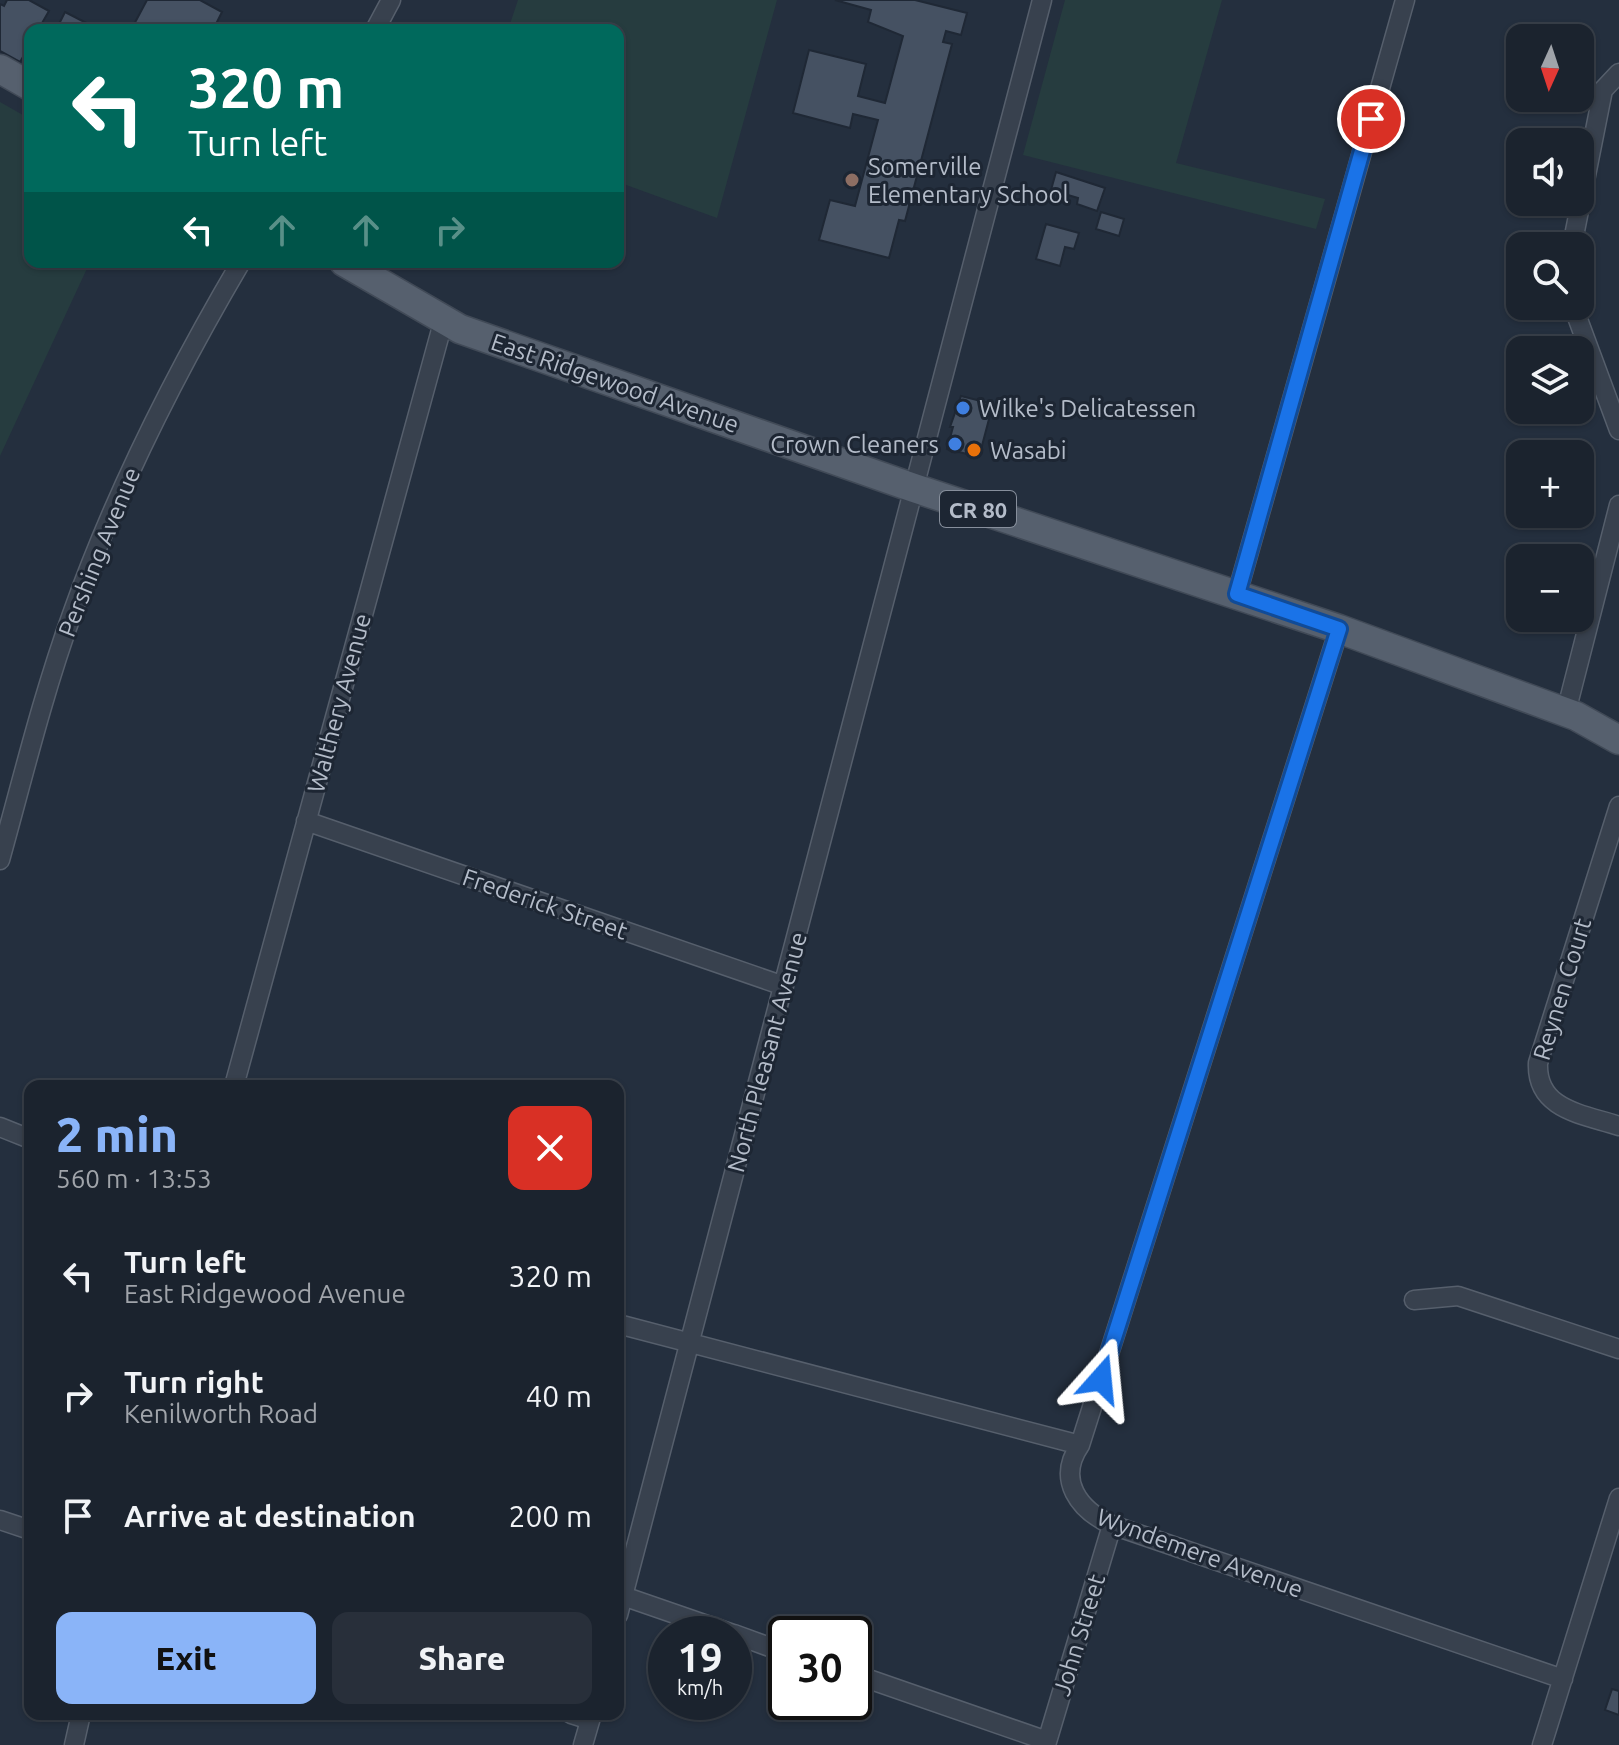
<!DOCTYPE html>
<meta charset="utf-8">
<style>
:root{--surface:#1b232e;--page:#282f3a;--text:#f1f3f6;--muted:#a0a4aa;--line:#39404a;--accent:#8ab4f8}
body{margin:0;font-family:Ubuntu,sans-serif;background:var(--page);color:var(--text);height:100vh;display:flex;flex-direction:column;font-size:30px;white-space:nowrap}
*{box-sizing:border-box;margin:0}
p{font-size:26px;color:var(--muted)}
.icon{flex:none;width:44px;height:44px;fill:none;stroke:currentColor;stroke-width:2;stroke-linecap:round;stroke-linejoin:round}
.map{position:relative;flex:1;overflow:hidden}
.drawer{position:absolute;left:24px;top:1080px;width:600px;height:640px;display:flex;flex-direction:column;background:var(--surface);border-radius:16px;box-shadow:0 2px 6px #0004,0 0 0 2px var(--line)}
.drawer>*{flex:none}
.banner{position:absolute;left:24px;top:24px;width:600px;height:244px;border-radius:16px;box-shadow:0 2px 6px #0004,0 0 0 2px var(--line);background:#00695c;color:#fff;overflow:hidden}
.needle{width:52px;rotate:183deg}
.controls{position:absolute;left:1506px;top:24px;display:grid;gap:16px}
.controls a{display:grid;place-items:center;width:88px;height:88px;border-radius:16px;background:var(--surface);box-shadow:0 2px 6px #0004,0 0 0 2px var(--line);font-size:40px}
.speed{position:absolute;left:648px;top:1616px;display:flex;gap:16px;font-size:40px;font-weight:700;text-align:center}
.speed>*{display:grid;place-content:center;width:104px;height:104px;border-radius:50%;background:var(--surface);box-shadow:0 2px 6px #0004,0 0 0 2px var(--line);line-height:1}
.speed small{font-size:20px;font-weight:400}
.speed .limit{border:4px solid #111;border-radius:12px;background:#fff;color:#111}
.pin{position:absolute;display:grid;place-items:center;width:68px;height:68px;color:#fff;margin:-34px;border:4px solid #fff;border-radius:50%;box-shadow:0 2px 8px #0007}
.me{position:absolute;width:88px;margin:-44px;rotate:18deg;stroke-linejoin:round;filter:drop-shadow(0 0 6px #0008)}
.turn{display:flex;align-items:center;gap:28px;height:168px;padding:0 32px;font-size:36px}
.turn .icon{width:104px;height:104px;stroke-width:2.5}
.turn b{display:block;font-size:56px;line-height:68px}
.lanes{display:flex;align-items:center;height:76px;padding:0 32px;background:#0003;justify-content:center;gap:40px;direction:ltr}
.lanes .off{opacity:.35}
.round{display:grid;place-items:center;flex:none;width:84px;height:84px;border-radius:16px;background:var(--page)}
.head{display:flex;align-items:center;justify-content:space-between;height:136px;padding:0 32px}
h1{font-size:48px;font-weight:800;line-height:60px;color:var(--accent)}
.action{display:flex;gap:16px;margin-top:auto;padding:16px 32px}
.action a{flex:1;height:92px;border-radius:16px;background:var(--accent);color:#111;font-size:32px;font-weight:800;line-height:92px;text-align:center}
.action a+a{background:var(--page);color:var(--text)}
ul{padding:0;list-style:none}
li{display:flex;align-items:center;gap:24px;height:120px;padding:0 32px}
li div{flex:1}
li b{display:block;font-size:30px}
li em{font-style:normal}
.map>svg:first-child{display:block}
.green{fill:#263c3f}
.building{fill:#455162;stroke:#1f2835;stroke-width:2}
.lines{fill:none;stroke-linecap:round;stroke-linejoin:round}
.street-casing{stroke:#565f6c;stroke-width:21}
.primary-casing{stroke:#414a57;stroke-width:31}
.street{stroke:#38414e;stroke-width:18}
.primary{stroke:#56606e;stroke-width:28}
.route-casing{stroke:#114b97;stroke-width:20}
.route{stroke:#1a73e8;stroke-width:14}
.education-dot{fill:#8d6e63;stroke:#1d2633;stroke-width:3}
.shop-dot{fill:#3f7fe0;stroke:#1d2633;stroke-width:3}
.food-dot{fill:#e8710a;stroke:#1d2633;stroke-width:3}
.labels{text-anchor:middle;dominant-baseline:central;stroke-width:6;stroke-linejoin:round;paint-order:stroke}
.shield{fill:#1d2633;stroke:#878f9c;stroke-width:2}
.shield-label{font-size:22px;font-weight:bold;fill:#b4bcc9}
.poi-label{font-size:24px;fill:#b4bcc9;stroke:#1d2633;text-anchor:start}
.street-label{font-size:24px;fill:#b4bcc9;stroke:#1d2633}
</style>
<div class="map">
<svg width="1619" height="1745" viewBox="0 0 1619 1745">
<rect width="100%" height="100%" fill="#242f3e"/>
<!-- green -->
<path class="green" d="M518 0H777L717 218 618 182V30H508Z
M1065 0H1222L1176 163 1325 199 1316 229 1023 155Z
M0 102 30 119V262H90L0 456Z"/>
<!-- building -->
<path class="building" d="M7 0H29L49 11 38 30H30V45L20 62 0 51V4L4 6Z
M147 0H200L222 12 213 30H131Z
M915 0 967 13 961 35 946 31 943 42 952 44 905 221 899 220 889 258 819 240 830 200 855 206 878 120 853 114 850 128 793 113 809 50 866 64 858 96 885 103 903 36 868 22 871 10 835 0Z
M65 12 100 30H56Z
M1056 172 1105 188 1097 211 1077 204 1078 198 1051 190Z
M1101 212 1124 219 1119 236 1096 229Z
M1046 224 1079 233 1074 249 1065 247 1060 266 1036 259Z
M961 396 993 404 979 457 947 449 953 427H950Z
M1612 1689 1619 1691V1715L1605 1710Z"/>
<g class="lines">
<defs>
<path id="street" d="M375 30 391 0
M1572 246 1603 90 1619 73
M1573 306 1619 430
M1237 594 1405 0
M1339 629 1080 1445C1056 1480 1079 1510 1112 1525L1563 1679
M1566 712 1619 505
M1619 806 1538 1063C1536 1110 1583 1114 1619 1126
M306 821 784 986
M0 860C23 777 43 694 72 614 116 490 175 374 241 262
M234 1086 444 319
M0 1127 30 1139
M1414 1300 1458 1296 1619 1349
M618 1324 1080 1445
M0 1520 30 1530
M623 1596 733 1634
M618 1615 1042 0
M734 1634 786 1653
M854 1674 1047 1741
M571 1714 590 1720
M74 1745 81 1714
M583 1745 592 1714
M1046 1745 1112 1525
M1542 1745 1619 1498"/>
<path id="primary" d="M0 69 30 86
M344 262 460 329 914 488 1339 629 1576 716 1619 740"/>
</defs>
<!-- street casing -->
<use href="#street" class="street-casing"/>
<!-- primary casing -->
<use href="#primary" class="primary-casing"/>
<!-- street -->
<use href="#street" class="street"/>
<!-- primary -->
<use href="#primary" class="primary"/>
</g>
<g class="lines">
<defs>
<path id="route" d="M1101 1379 1339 629 1237 594 1371 119"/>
</defs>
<!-- route casing -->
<use href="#route" class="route-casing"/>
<!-- route -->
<use href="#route" class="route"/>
</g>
<!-- markers -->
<circle class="education-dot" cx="852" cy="180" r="8"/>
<g class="shop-dot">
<circle cx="963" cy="408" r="8"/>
<circle cx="955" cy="444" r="8"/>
</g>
<circle class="food-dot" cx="974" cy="450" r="8"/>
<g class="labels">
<!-- shield labels -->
<rect class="shield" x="940" y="491" width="76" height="36" rx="6"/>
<g class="shield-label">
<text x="978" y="509">CR 80</text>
</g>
<!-- poi labels -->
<g class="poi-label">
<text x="868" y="166">Somerville<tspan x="868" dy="28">Elementary School</tspan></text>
<text x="979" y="408">Wilke's Delicatessen</text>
<text x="939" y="444" text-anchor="end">Crown Cleaners</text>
<text x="990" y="450">Wasabi</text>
</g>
<!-- street labels -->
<g class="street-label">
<text transform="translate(615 383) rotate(19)">East Ridgewood Avenue</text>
<text transform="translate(99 552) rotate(-68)">Pershing Avenue</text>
<text transform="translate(339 703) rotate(-75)">Walthery Avenue</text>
<text transform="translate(545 904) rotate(19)">Frederick Street</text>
<text transform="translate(1562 989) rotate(-73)">Reynen Court</text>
<text transform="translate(767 1052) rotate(-75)">North Pleasant Avenue</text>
<text transform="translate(1200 1553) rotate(20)">Wyndemere Avenue</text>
<text transform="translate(1079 1635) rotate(-73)">John Street</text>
</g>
</g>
</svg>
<div class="controls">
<a><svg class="needle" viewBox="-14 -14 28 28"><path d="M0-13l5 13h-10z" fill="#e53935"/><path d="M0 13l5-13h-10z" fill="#a0a4aa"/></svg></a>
<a><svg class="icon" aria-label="sound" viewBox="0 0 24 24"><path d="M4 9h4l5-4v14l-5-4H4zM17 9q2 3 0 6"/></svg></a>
<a><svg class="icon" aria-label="search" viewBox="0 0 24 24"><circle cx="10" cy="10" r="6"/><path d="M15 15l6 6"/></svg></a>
<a><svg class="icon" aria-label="layers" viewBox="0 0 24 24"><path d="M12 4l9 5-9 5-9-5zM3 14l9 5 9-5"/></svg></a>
<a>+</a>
<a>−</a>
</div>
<div class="speed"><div>19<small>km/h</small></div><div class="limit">30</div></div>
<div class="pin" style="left:1371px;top:119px;background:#d93025"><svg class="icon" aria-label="arrive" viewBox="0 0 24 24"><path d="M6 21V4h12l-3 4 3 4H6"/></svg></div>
<svg class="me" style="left:1101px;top:1379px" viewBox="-20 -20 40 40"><path d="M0-17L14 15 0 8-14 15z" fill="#1a73e8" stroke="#fff" stroke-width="4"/></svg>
<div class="banner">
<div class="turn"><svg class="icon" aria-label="left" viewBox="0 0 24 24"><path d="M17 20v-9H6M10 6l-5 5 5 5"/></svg><div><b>320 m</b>Turn left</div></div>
<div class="lanes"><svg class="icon" aria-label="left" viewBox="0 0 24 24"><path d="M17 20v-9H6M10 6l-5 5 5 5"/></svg><svg class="icon off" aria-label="ahead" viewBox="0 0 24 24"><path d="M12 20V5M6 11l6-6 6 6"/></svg><svg class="icon off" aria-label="ahead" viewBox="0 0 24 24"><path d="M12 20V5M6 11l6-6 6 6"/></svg><svg class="icon off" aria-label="right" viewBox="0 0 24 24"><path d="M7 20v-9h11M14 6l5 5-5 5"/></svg></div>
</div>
<section class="drawer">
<div class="head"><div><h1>2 min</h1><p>560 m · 13:53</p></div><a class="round" style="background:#d93025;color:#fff"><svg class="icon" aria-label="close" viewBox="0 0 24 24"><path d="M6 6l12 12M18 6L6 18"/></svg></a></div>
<ul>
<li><svg class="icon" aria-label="left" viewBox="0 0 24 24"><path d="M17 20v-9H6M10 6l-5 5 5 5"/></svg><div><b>Turn left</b><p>East Ridgewood Avenue</p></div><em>320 m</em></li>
<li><svg class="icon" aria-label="right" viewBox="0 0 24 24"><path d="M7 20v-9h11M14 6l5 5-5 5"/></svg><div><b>Turn right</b><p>Kenilworth Road</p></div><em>40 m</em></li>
<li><svg class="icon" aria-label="arrive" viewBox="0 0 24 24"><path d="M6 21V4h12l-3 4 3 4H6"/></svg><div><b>Arrive at destination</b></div><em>200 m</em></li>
</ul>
<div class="action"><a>Exit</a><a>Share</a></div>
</section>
</div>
